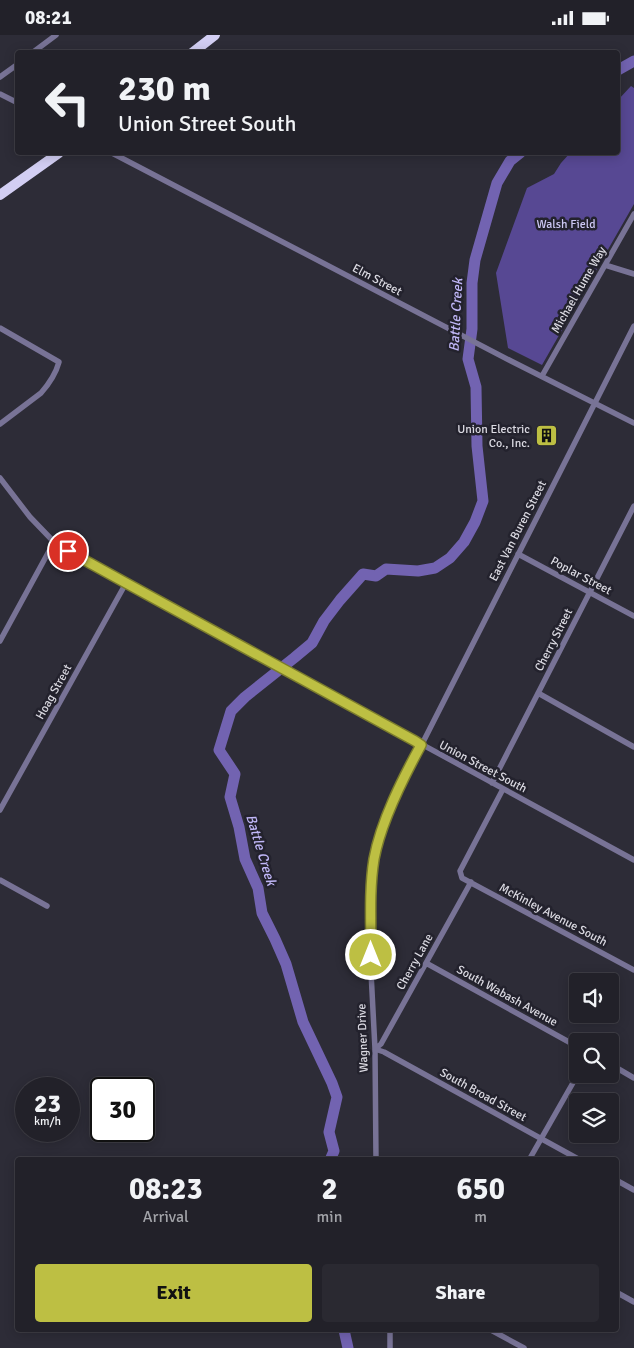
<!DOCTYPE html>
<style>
:root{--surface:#222129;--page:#2a2931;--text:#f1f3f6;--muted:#a2a3a8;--line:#3f3e46;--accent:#bdbf43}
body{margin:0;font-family:Signika,sans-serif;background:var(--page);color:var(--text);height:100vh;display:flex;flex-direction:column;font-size:19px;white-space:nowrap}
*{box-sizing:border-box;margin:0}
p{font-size:16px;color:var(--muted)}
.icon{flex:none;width:28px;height:28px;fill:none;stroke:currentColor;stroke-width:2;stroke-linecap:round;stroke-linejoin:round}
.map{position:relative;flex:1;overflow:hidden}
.details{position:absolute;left:15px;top:1122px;width:604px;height:175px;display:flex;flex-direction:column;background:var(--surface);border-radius:5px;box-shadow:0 2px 12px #0003,0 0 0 1px var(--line)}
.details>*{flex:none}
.banner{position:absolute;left:15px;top:15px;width:605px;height:105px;border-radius:5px;box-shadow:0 2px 12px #0003,0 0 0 1px var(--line);background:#222129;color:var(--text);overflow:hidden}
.controls{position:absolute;left:569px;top:938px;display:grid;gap:10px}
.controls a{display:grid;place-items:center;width:50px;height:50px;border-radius:5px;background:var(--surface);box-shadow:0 2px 12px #0003,0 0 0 1px var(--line);font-size:25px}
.speed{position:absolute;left:15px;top:1042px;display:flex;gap:10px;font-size:25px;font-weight:700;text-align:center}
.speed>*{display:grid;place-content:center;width:65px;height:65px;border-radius:50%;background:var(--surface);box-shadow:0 2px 12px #0003,0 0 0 1px var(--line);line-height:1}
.speed small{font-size:12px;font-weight:400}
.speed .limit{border:2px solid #111;border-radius:8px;background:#fff;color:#111}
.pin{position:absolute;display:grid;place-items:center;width:42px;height:42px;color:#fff;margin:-21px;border:2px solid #fff;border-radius:50%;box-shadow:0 1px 5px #0007}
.me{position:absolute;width:55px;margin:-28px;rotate:0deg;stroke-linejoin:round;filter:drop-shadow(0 0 4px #0008)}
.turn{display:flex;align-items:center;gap:18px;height:105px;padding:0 20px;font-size:22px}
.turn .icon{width:65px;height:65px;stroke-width:2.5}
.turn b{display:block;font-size:35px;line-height:42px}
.eta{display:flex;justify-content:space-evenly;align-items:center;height:85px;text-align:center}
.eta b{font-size:30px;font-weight:700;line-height:35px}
.primary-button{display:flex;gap:10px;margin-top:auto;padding:10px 20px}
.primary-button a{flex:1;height:58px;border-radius:5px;background:var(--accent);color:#111;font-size:20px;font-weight:700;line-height:58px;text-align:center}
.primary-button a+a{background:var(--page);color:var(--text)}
.status{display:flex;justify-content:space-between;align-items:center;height:35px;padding:0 25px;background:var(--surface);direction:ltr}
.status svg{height:14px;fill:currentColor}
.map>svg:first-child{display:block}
.green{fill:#574893}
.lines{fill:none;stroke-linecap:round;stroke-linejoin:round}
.river{stroke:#7263b1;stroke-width:11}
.minor{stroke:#787396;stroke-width:5.5}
.trunk{stroke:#d2cef3;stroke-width:10}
.route-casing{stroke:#7b7c2c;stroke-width:12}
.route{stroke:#bdbf43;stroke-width:9}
.labels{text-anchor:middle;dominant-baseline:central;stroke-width:5;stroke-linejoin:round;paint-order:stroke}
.park-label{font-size:12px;fill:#cdc8f4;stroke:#23222d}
.street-label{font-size:12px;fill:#dbdae2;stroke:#23222d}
.poi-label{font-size:12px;fill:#dbdae2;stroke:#23222d;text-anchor:end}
.water-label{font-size:14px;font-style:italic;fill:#c0b7f7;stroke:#23222d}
</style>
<div class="status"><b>08:21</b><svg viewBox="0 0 49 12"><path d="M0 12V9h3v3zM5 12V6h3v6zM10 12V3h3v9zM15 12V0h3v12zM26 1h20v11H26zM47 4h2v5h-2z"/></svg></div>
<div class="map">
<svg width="634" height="1313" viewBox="0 0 634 1313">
<rect width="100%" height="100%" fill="#2d2c37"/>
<!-- green -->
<path class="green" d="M631 51 634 53V169L542 330 508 313 496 238 527 153 554 139 561 128 570 118H618V65Z"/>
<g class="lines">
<!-- river -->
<path class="river" d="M618 35 634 26
M330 1125 334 1116 329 1097 337 1062 332 1048 303 987 286 929 275 904 262 878 258 853 245 824 239 792 230 762 235 739 219 715 231 676 245 662 294 623 312 608 324 586 340 565 363 539 376 541 386 534 418 536 435 533 450 523 464 507 475 487 483 466 477 411 476 352 468 324 472 294V248L475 225 497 148 510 126 520 118
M344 1295 348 1313"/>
<!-- minor -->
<path class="minor" d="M32 18 56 0
M0 42 18 29
M0 59 18 68
M112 118 511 326 634 388
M605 230 634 239
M0 293 59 327C56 338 48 350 41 358L0 389
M542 341 634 179
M0 443 30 482 54 507 126 548 634 825
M518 519 634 581
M0 606 54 507
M538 658 634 712
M492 748 634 471
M503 754 460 836 462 843 634 935
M0 775 126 548
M0 845 47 871
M426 928 578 1012
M375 1014 384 1017 580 1125
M375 1014 381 1009 471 847
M610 1029 634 1043
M376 1125 375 1014 371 937V849L375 823 383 794 392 769 418 717 634 291
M529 1125 578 1039
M616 1145 634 1155
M616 1257 634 1267
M390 1295V1313
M491 1295 524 1313"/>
<!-- trunk -->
<path class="trunk" d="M192 18 215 0
M0 160 59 118"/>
</g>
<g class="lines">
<defs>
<path id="route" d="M68 516 126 548 415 706 421 710C403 743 381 786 374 824 369 855 371 888 371 920"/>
</defs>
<!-- route casing -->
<use href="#route" class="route-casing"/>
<!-- route -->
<use href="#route" class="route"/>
</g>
<!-- icons -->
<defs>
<symbol id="building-square" viewBox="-11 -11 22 22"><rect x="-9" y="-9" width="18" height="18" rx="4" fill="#bdbf43" stroke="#23222d"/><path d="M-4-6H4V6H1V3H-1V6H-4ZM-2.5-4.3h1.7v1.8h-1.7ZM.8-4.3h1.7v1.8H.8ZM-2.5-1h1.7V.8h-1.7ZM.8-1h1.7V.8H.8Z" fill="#111"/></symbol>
</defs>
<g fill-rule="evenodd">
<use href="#building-square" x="534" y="388" width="25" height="25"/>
</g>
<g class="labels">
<!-- park labels -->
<g class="park-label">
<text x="566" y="189">Walsh Field</text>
</g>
<!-- street labels -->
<g class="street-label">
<text transform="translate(377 245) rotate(28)">Elm Street</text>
<text transform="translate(579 255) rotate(-60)">Michael Hume Way</text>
<text transform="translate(518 496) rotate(-63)">East Van Buren Street</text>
<text transform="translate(581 541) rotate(28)">Poplar Street</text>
<text transform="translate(554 605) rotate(-63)">Cherry Street</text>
<text transform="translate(54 657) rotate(-61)">Hoag Street</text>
<text transform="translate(483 732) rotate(28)">Union Street South</text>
<text transform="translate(553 880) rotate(28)">McKinley Avenue South</text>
<text transform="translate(415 927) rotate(-61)">Cherry Lane</text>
<text transform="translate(507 961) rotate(29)">South Wabash Avenue</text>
<text transform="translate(363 1003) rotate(-92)">Wagner Drive</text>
<text transform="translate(483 1060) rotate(29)">South Broad Street</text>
</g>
<!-- poi labels -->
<g class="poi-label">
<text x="530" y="394">Union Electric<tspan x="530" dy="14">Co., Inc.</tspan></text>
</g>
<!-- water labels -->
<g class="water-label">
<text transform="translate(456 280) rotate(-87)">Battle Creek</text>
<text transform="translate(261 815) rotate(73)">Battle Creek</text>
</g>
</g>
</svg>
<div class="controls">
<a><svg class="icon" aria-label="sound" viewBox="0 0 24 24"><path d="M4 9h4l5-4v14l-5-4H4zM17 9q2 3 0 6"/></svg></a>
<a><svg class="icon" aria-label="search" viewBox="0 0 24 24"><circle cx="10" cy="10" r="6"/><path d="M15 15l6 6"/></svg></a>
<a><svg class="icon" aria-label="layers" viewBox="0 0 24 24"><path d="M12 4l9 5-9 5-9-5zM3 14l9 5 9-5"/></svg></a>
</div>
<div class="speed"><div>23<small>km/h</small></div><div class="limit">30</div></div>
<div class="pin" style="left:68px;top:516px;background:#d93025"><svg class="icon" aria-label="arrive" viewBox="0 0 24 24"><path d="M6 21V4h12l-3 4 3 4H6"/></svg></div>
<svg class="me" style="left:371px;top:920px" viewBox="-20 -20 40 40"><circle r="17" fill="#bdbf43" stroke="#fff" stroke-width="3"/><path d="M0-11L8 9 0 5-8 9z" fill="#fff"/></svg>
<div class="banner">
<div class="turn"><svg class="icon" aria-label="left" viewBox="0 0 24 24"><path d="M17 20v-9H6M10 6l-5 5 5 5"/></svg><div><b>230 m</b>Union Street South</div></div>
</div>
<section class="details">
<div class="eta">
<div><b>08:23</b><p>Arrival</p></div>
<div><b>2</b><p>min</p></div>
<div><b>650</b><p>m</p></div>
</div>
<div class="primary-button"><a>Exit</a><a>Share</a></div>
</section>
</div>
